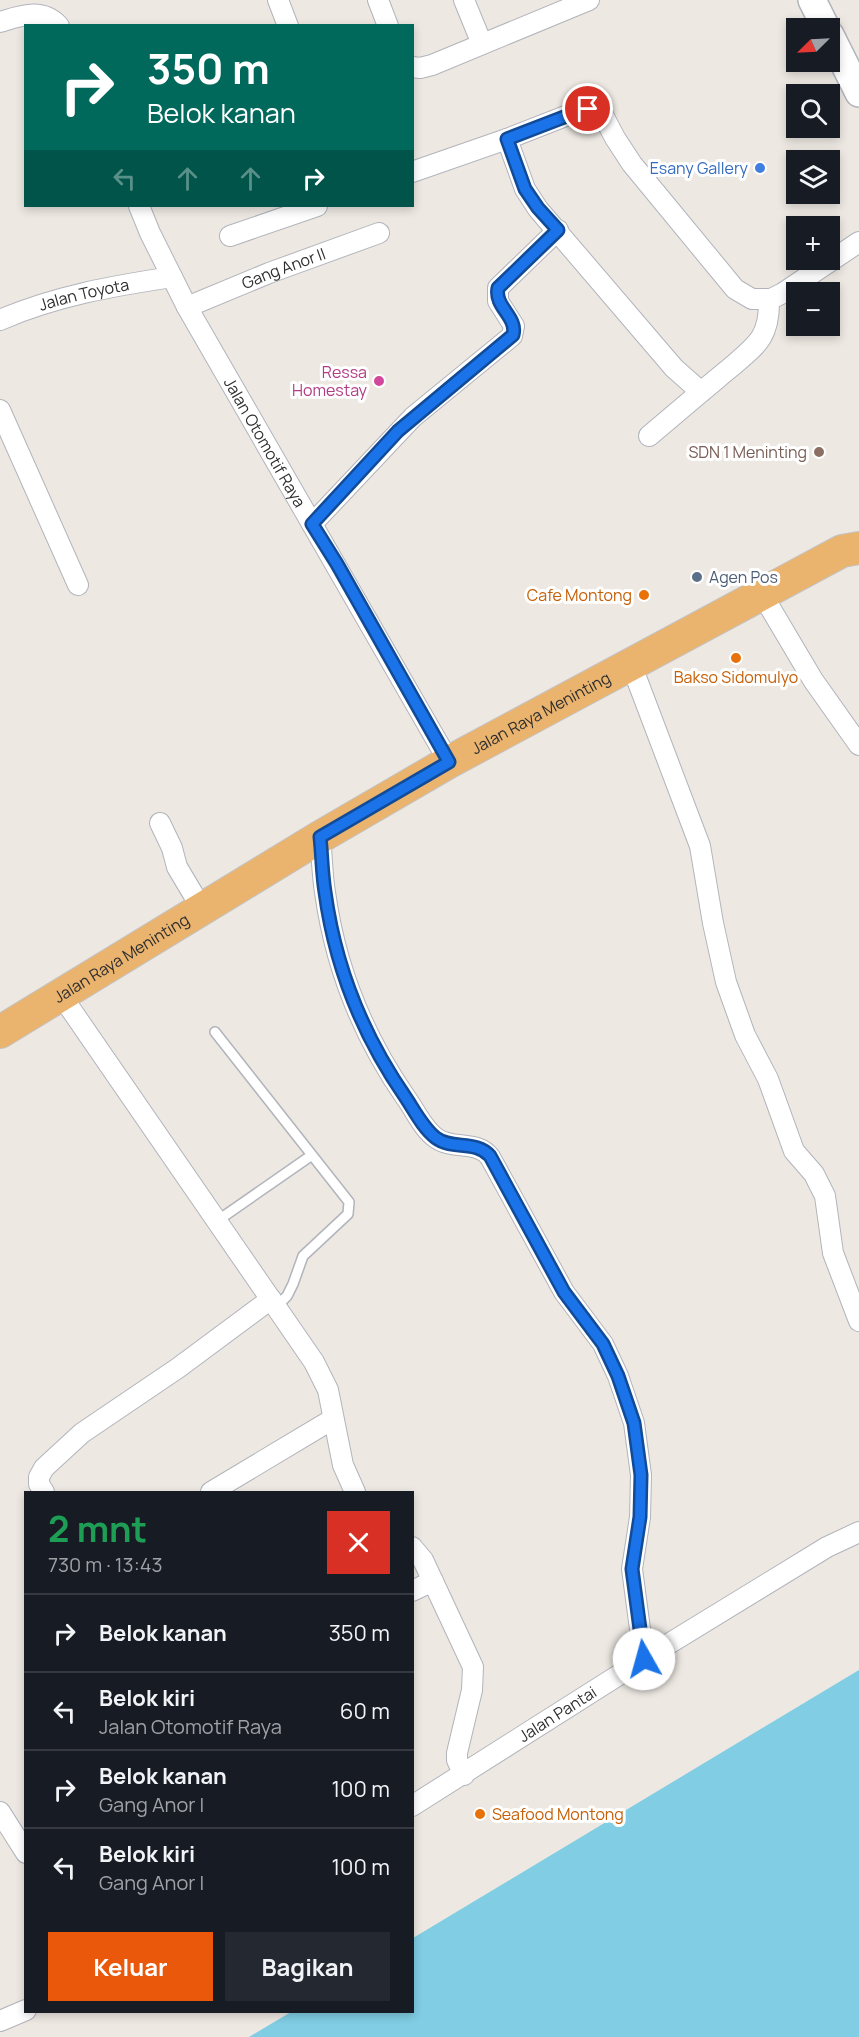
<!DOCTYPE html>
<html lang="id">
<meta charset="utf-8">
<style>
:root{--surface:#171b24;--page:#242831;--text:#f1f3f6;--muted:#9ea1a6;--line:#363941;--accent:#ea580c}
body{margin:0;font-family:Manrope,sans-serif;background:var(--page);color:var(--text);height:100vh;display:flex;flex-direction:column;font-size:22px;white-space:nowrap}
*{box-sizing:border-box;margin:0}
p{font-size:20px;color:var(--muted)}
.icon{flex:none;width:33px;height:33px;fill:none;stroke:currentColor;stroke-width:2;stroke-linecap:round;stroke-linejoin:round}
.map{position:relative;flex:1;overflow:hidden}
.side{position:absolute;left:24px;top:1491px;width:390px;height:522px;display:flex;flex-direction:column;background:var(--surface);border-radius:0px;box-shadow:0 3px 9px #0003}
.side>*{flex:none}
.hud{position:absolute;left:24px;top:24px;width:390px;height:183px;border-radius:0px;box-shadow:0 3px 9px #0003;background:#00695c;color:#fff;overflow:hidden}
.needle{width:39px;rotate:246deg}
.fabs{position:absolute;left:786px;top:18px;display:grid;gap:12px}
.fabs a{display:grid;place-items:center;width:54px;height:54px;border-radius:0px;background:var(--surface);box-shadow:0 3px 9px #0003;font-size:30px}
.pin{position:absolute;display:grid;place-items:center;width:51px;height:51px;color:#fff;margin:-26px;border:3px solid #fff;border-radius:50%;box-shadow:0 2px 6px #0007}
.me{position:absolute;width:66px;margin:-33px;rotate:353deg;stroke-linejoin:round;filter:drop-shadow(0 0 4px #0008)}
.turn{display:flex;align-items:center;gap:21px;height:126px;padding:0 24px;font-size:27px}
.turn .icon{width:78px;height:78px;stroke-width:2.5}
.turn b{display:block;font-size:42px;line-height:51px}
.lanes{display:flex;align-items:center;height:57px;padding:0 24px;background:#0003;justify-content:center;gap:30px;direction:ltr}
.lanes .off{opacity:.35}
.round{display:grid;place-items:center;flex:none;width:63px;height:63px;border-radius:0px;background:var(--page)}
.head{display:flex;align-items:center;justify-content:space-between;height:102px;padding:0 24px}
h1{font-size:36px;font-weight:700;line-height:45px;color:#1e9e55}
.cta{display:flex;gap:12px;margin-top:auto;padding:12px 24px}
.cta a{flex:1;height:69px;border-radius:0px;background:var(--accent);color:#fff;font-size:24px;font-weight:700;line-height:69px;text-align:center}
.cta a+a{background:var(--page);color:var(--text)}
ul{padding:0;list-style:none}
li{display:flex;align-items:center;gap:18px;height:78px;padding:0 24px;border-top:2px solid var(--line)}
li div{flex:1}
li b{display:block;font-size:22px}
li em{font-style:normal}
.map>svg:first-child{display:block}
.water{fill:#80cde4}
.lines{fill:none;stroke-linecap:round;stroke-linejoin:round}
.service-casing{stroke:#b2b4bc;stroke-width:12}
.minor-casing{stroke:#b2b4bc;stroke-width:22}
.secondary-casing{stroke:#b2b4bc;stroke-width:30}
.trunk-casing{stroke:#c4c4c4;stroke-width:34}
.service{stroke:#fff;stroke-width:9}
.minor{stroke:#fff;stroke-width:20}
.secondary{stroke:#fff;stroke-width:27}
.trunk{stroke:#eab36e;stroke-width:32}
.route-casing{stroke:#114b97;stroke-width:15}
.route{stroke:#1a73e8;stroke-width:10}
.shop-dot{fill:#3f7fe0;stroke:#fff;stroke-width:2}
.hotel-dot{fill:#d1479c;stroke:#fff;stroke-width:2}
.education-dot{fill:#8d6e63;stroke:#fff;stroke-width:2}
.service-dot{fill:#5c6f8a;stroke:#fff;stroke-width:2}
.food-dot{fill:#e8710a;stroke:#fff;stroke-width:2}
.labels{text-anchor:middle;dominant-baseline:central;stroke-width:6;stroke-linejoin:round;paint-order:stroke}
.shop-label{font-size:16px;fill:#366cbe;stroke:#fff;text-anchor:end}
.street-label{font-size:16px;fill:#2e2e2e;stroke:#fff}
.hotel-label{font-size:16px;fill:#b23c85;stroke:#fff;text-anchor:end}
.education-label{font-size:16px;fill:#785e54;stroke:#fff;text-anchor:end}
.service-label{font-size:16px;fill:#4e5e75;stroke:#fff;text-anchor:start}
.food-label{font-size:16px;fill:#c56008;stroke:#fff;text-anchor:end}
</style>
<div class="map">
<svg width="859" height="2037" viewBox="0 0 859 2037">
<rect width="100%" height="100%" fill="#ede8e2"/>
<!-- water -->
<path class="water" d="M859 1670V2037H249L291 2012H412L413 1938Z"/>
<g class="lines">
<defs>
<path id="service" d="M215 1032 349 1202 348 1214 303 1256 293 1284 287 1296 276 1307
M217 1221 312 1155"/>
<g id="minor">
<path d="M278 0 288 26"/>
<path d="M378 0 388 26"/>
<path d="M464 0 482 44"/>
<path d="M0 22C20 16 42 7 59 26"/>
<path d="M412 67 420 68 432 65 589 0"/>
<path d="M507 139 525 189 538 209 674 368 701 392C711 384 720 376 730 368 757 345 770 337 769 299"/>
<path d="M412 172 507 139 581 110H592L604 117 615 138 632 164 735 289 752 299H771L783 293 859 242"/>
<path id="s1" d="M139 206 150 233 187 307 449 762"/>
<path d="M230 236 317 206"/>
<path id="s2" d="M187 307 269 273 379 233"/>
<path id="s3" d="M0 320C55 296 113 286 172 277"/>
<path d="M0 410 78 585"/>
<path d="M649 436 701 392"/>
<path d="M312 524 413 417 512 336 514 326 498 301V288L558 230"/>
<path d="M762 594 813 680 859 745"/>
<path d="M631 664 700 846 713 923 726 982 745 1035 768 1079 794 1151 814 1174 825 1196 833 1253 859 1321"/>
<path d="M160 823 172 848 177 867 202 909"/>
<path d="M320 837C322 855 322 874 325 892 335 966 363 1036 406 1098 415 1110 423 1129 436 1138 452 1150 477 1140 490 1157L564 1292 603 1344 618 1376 634 1423 641 1475 640 1517 632 1569 644 1659"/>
<path d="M61 995 314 1362 328 1390 343 1465 355 1492"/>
<path d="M44 1492 39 1484V1477L44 1468 82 1433 178 1368 271 1299"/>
<path d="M211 1492 333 1419"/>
<path d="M412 1547 423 1560 473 1667 472 1690 457 1753V1760L464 1775"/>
<path d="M412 1591 433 1581"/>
<path id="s4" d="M412 1806 644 1659 827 1547 859 1532"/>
<path d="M0 1812 26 1853"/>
<path d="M0 2021 26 2010"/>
</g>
<path id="secondary" d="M812 0 826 28
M830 35 859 93"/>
<g id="trunk">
<path id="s5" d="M0 1032 320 837 449 762 842 551 859 548"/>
</g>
</defs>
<!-- service casing -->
<use href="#service" class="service-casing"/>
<!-- minor casing -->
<use href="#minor" class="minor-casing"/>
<!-- secondary casing -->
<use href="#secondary" class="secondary-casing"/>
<!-- trunk casing -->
<use href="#trunk" class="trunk-casing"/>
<!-- service -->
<use href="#service" class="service"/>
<!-- minor -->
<use href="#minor" class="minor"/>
<!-- secondary -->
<use href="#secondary" class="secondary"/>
<!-- trunk -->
<use href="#trunk" class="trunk"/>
</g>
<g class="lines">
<defs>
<path id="route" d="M588 109 577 112 507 139 525 189 538 208 558 230 498 288C494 307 518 317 513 335L398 431 312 524 337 564 449 762 320 837C322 855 322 874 325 892 335 966 363 1036 406 1098 414 1110 423 1128 436 1138 452 1150 476 1140 490 1156L564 1292 603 1344 618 1376 634 1423 641 1475 640 1517 632 1569 644 1659"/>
</defs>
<!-- route casing -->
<use href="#route" class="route-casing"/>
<!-- route -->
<use href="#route" class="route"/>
</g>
<!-- markers -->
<circle class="shop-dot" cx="760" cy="168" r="6"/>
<circle class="hotel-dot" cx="379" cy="381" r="6"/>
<circle class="education-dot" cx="819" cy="452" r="6"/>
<circle class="service-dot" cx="697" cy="577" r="6"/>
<g class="food-dot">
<circle cx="644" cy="595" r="6"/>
<circle cx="736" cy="658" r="6"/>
<circle cx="480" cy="1814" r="6"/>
</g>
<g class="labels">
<!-- shop labels -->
<g class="shop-label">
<text x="748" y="168">Esany Gallery</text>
</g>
<!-- street labels -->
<g class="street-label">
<text stroke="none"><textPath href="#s2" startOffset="104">Gang Anor II</textPath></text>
<text stroke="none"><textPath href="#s3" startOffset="88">Jalan Toyota</textPath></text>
<text stroke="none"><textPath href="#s1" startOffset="268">Jalan Otomotif Raya</textPath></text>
<text stroke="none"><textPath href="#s5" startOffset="628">Jalan Raya Meninting</textPath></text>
<text stroke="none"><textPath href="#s5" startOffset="142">Jalan Raya Meninting</textPath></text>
<text stroke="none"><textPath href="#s4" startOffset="172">Jalan Pantai</textPath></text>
</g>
<!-- hotel labels -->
<g class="hotel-label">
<text x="367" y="372">Ressa<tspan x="367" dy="18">Homestay</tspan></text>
</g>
<!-- education labels -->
<g class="education-label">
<text x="807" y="452">SDN 1 Meninting</text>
</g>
<!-- service labels -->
<g class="service-label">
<text x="709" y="577">Agen Pos</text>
</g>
<!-- food labels -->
<g class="food-label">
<text x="632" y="595">Cafe Montong</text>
<text x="736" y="677" text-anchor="middle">Bakso Sidomulyo</text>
<text x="492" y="1814" text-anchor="start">Seafood Montong</text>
</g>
</g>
</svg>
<div class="fabs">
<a><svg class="needle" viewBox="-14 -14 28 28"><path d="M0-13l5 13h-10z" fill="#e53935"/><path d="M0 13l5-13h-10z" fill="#9ea1a6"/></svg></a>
<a><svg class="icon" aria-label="search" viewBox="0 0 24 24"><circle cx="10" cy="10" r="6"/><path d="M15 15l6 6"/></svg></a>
<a><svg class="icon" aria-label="layers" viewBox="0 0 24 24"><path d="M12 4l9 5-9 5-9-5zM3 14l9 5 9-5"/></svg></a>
<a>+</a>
<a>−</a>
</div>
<div class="pin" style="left:588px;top:109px;background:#d93025"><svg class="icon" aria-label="arrive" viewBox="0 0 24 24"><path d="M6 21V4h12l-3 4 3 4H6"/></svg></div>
<svg class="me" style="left:644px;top:1659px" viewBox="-20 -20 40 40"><circle r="19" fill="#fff"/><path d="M0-13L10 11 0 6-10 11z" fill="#1a73e8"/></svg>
<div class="hud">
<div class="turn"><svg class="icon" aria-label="right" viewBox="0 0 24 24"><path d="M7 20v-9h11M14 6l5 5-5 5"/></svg><div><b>350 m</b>Belok kanan</div></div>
<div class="lanes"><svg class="icon off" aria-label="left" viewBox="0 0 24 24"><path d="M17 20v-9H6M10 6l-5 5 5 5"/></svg><svg class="icon off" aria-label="ahead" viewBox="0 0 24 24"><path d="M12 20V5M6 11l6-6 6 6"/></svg><svg class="icon off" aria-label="ahead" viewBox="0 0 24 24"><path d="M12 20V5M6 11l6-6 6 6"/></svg><svg class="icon" aria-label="right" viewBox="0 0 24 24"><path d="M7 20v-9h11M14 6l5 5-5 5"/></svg></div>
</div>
<section class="side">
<div class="head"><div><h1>2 mnt</h1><p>730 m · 13:43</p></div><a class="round" style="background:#d93025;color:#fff"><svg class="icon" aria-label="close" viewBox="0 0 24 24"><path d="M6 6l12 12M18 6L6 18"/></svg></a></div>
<ul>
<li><svg class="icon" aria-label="right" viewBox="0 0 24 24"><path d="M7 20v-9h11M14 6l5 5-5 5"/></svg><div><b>Belok kanan</b></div><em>350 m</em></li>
<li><svg class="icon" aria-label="left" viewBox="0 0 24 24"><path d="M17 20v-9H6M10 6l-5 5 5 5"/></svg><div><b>Belok kiri</b><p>Jalan Otomotif Raya</p></div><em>60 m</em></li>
<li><svg class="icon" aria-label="right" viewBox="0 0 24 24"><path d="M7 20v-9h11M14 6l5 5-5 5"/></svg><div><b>Belok kanan</b><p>Gang Anor I</p></div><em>100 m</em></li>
<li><svg class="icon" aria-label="left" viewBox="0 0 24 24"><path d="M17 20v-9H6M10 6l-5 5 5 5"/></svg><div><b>Belok kiri</b><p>Gang Anor I</p></div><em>100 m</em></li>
</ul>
<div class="cta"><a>Keluar</a><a>Bagikan</a></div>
</section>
</div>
